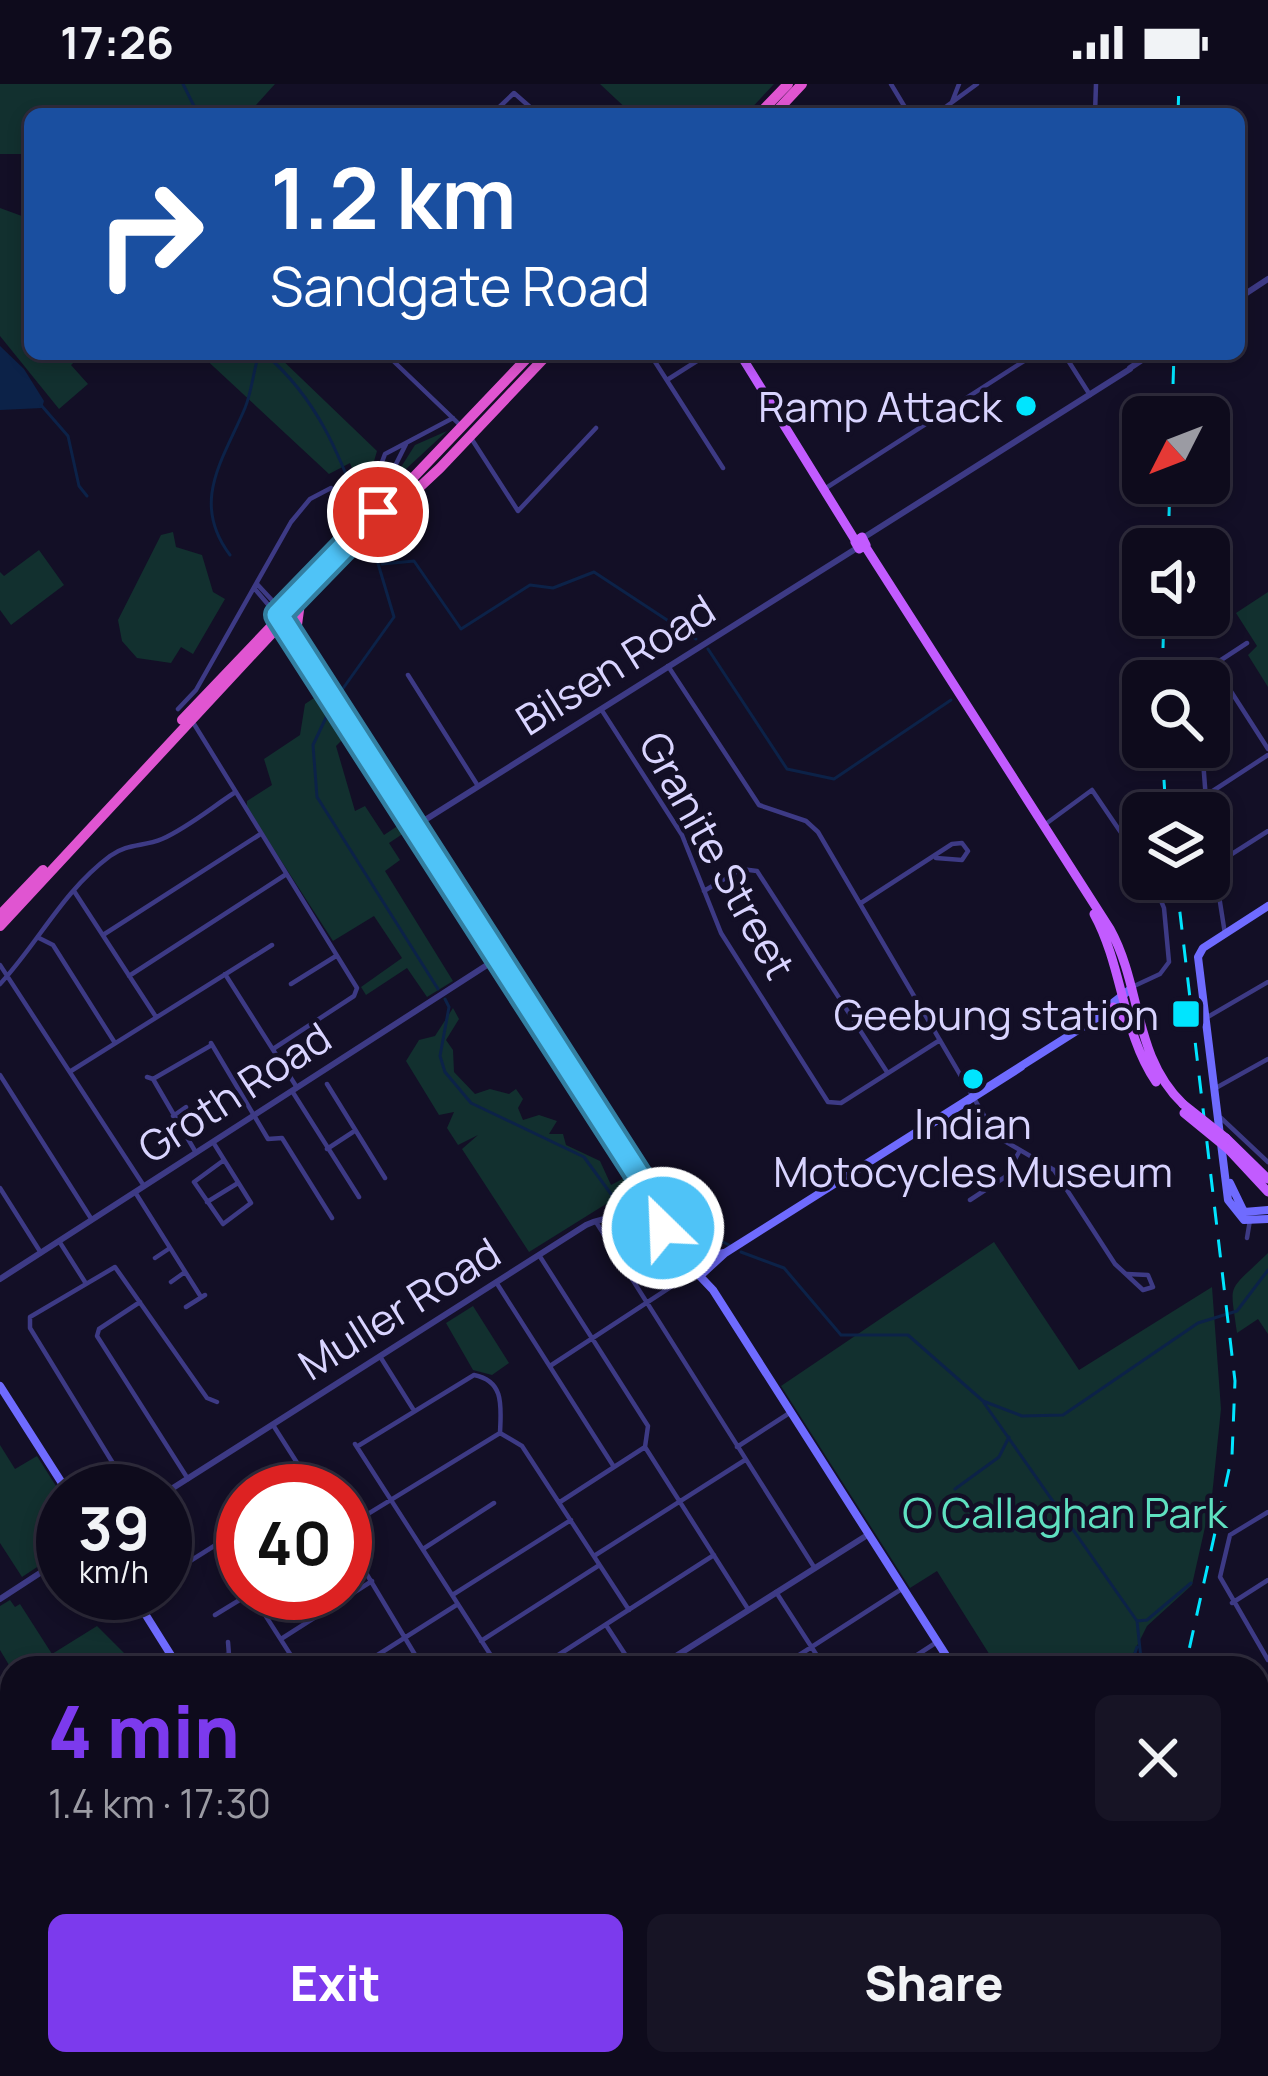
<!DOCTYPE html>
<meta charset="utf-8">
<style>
:root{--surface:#0e0b1c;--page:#171425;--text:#f1f3f6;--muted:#9b9ba3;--line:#2e2b3b;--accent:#7c3aed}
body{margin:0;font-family:Manrope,sans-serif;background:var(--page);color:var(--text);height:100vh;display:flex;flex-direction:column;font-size:45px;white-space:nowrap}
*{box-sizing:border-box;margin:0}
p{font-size:39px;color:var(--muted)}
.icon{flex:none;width:66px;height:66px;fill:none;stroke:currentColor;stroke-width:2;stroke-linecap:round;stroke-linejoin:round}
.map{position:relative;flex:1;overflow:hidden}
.panel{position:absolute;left:0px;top:1572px;width:1269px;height:420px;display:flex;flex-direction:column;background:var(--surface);border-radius:36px 36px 0 0;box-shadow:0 6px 18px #0003,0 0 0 3px var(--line)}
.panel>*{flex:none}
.guide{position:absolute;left:24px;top:24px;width:1221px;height:252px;border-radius:18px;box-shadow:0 6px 18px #0003,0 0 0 3px var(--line);background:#1a4fa0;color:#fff;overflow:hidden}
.needle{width:78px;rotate:228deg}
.tools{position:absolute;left:1122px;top:312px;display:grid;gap:24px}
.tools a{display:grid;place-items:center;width:108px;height:108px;border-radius:18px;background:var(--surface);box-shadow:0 6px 18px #0003,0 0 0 3px var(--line);font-size:60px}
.speed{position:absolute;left:36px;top:1380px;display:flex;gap:24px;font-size:60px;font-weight:700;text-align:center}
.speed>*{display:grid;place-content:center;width:156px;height:156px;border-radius:50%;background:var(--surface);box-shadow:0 6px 18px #0003,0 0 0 3px var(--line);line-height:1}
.speed small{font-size:30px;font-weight:400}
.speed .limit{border:18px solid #d22;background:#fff;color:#111}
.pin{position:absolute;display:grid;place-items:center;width:102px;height:102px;color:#fff;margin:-51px;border:6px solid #fff;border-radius:50%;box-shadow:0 3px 12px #0007}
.me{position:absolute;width:132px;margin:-66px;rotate:336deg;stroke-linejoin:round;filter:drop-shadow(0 0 9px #0008)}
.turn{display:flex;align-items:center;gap:42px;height:252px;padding:0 48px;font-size:54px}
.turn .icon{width:156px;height:156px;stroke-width:2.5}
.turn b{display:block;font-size:84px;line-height:102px}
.round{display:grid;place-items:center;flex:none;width:126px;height:126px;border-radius:18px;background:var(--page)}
.summary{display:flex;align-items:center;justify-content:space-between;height:204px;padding:0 48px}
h1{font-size:72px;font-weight:800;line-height:90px;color:var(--accent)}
.button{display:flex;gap:24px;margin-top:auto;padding:24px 48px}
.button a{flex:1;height:138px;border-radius:18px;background:var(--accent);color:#fff;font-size:48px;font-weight:800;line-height:138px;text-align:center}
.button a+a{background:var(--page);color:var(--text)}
.status{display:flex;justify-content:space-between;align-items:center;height:84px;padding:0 60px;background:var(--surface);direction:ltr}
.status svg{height:33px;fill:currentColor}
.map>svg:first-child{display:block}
.green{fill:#12302f}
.water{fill:#0c2248}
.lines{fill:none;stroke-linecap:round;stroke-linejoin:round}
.stream{stroke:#0c2248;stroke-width:3}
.minor{stroke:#3d3a85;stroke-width:4.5}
.tertiary{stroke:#3d3a85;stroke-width:6}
.secondary{stroke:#6f6bff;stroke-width:8}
.primary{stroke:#c25bff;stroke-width:9}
.trunk{stroke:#e055d1;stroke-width:10}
.rail{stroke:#00e5ff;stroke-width:3;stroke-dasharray:18 15;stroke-linecap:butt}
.primary-bridge{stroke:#c25bff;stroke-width:9}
.route-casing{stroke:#337fa1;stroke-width:30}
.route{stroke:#4fc3f7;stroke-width:21}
.poi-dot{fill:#00e5ff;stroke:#130f26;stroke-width:4.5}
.labels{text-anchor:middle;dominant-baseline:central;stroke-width:9;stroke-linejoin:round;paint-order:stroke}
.poi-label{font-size:42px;fill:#d9d4ff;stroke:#130f26;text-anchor:end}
.street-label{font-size:42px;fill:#d9d4ff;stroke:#130f26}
.park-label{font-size:42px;fill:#5fe0c0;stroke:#130f26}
</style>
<div class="status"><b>17:26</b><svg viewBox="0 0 49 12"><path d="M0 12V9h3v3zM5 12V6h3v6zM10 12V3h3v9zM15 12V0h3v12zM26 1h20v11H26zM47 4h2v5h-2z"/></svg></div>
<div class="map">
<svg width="1268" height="1992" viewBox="0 0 1268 1992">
<rect width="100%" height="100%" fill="#130f26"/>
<!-- green -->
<path class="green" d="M0 0H275L248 30H30V70H0Z
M600 0H774L746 30H632Z
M0 124 30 135V270H83L71 281 88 300 59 325 0 252Z
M200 270H276L377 367 372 384 380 393 396 391 415 361 447 347 366 422 350 379 329 390Z
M173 448 176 463 202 471 213 508 225 515 193 570 181 563 171 579 137 574 122 557 118 536 161 451Z
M39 466 64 501 11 541 0 526V488L4 492Z
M1268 508V603L1248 571 1257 562 1236 529Z
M323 608 349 649 336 662 355 727 365 722 384 751 405 737 410 745 389 759 400 776 385 787 453 897 427 913 407 884 366 911 361 903 402 874 374 832 333 857 247 724V717L272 701 264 675 300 651 305 620Z
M453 924 459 935 446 956 453 966 454 988 475 1010 490 1005 509 1010 516 1005 523 1015 518 1024 523 1036 539 1031 557 1037 549 1050H563L566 1061 600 1077 611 1101 630 1091 660 1133 657 1141 612 1129 606 1120 529 1168 462 1065 478 1051 458 1061 447 1044 454 1028 439 1031 406 977 419 956 435 952Z
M994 1158 1079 1286 1212 1203 1221 1325 1212 1412 1192 1501 1147 1542 1126 1584H1113L1108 1577 1097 1584H998L937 1487 910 1504 781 1302Z
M1268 1169V1250L1258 1235 1237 1249C1230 1196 1226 1210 1268 1169Z
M473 1222 509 1279 492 1291 473 1286 446 1239Z
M0 1361 15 1385 37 1372 63 1413V1466L22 1493 0 1459Z
M10 1516 15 1523 20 1520 52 1570 97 1542 139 1584 12 1586 0 1566V1522Z"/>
<!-- water -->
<path class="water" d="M0 262 24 285 44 317 42 324 0 326Z"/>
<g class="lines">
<!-- stream -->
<path class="stream" d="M183 0 198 30
M265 270C318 315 340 372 364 436
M41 321 68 352 79 402 87 412
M230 471C190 418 223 376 245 324 252 307 253 288 259 270
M382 480 414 477 461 545 530 501 553 504 594 488 696 555
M708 565 787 685 834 695 951 616
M339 610 394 533 371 456
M332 621 313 661 317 713 438 905
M445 915 449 923 440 972 445 988 471 1019 584 1073 619 1121 656 1127
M670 1132 729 1161
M741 1168 784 1184 841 1251H908L983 1317 1022 1332 1063 1331 1198 1239 1237 1227 1268 1186
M984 1319 1137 1537 1142 1584
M955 1405 999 1373 1009 1353
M1137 1537 1147 1536 1191 1499
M1130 1584 1137 1563"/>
<!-- minor -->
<path class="minor" d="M891 0 909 30
M952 18 959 0
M492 30 514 9 538 30
M936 30 977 0
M1095 30 1096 0
M386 270 460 341
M650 270 723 384
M1064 270 1090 311
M667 296 708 270
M471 354 518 427 596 344
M406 360 392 388 379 386 385 370 453 334
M826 404 1035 270
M257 500 282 527
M254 504 277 531
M1214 581 1268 665
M668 582 759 721 806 737 818 748 996 1052 1054 1086 1115 1180 1143 1206 1153 1203
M408 591 478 702
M1189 597 1247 559
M178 625 196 606 291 438 310 415 331 404
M601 625 682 751 721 849 828 1018 841 1019 940 956
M194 640 357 904 354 912 273 965
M1202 663 1207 729
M1205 712 1268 671
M1047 739 1092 706 1143 781
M1209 748 1225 850
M1213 782 1268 747
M74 807 156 933
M704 807 741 785 757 787 887 988
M861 819 952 760 962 759 968 767 962 776 936 774
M103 851 259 751
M39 854 53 861 115 959
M0 881 144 1102
M225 890 296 1002
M129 892 285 791
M0 900C39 858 62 808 110 772 128 759 143 763 162 755 187 744 211 724 234 709
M291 900 336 872
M1132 903 1160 890 1169 878 1164 824 1152 795
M1206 934 1268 898
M211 959 268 1055 282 1054 332 1134
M71 987 272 861
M0 991 92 1136
M147 993 153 995 210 962
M153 995 195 1067
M327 1000 385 1094
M1214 1005 1268 975
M292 1007 359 1113
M173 1032 186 1023
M1221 1034 1268 1078
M213 1058 251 1119 223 1140 194 1098 224 1076
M327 1065 353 1048
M0 1104 41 1169
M135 1108 201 1213
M970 1116 1005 1093 1019 1068
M207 1118 238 1099
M596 1138 814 1483
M1247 1154 1250 1136
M59 1157 85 1198
M539 1171 648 1342 645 1363
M155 1174 170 1164
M1127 1190 1148 1191 1153 1203
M171 1198 185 1188
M496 1198 614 1383
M140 1218 99 1245 97 1252 188 1395
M186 1223 205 1211
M381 1274 413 1325
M550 1282 695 1187
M273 1341 315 1407
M500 1349 522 1362 629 1526
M355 1360 499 1584
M358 1362 474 1291C505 1297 501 1323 500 1349
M645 1363 748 1525
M737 1363 791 1328
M130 1407 30 1244V1233L115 1183 207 1314 217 1318
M281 1407 305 1392
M560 1418 645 1363
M1268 1428 1230 1451 1220 1493 1268 1576
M345 1444 500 1349
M345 1454 423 1584
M220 1461 243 1496
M423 1465 494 1419
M594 1472 745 1376
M179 1484 222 1457 243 1432
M776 1508 825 1584
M251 1509 299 1584
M320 1509 330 1524
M454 1510 571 1436
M1232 1519 1268 1496
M215 1531 251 1509
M606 1541 634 1584
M281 1555 372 1497
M481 1557 598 1482
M228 1558 229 1571
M203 1583 226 1571 238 1584
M357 1584 458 1520
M538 1584 714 1471
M779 1584 900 1506
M897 1584 937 1558
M1110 1584 1112 1583
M1257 1605 1268 1598
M0 1607 12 1625
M0 1700 12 1717
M0 1768 12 1760
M0 1854 12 1871
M1266 1868 1268 1866
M0 1891 12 1883
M3 1937 12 1931
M1 1945 12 1962
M1263 1948 1268 1942
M51 1980 62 1992
M93 1980 100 1992
M130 1980 138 1992
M291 1980 299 1992
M750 1980 757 1992
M839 1980 847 1992
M871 1980 879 1992
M926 1980V1981
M1007 1980 1008 1983
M1208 1980 1216 1992
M194 1987 197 1992
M219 1992 238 1980
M544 1992 563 1980
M650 1992 668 1980"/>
<!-- tertiary -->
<path class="tertiary" d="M1239 214 1268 195
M1130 284 1151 270
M863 454 1130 285
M417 741 857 464
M0 1195 501 872
M165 1409 586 1141C613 1129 636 1131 659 1150L672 1144
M0 1515 63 1474
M657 1584 869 1450
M21 1992 39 1980"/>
<!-- secondary -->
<path class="secondary" d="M280 534 683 1159 695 1187 713 1206
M1268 822 1203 864 1198 873 1228 1116 1244 1136 1268 1135
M1100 929 1132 904
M933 1039 1021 983
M1230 1099 1244 1128 1268 1126
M694 1178 723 1169
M701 1191 725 1169 1116 922
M713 1206 954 1584
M0 1302 67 1407
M132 1509 179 1584
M1257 1754 1268 1771
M432 1980 439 1992"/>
<!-- primary -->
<path class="primary" d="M740 270 855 456
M862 453 866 461 859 465 855 458Z
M865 462 1110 845C1142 903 1133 972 1183 1020
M1094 830C1123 883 1122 948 1156 998
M1113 923 1131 940
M1226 1054 1268 1095
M1228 1065 1268 1108
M1257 1673 1268 1667
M759 1992 777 1980"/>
<!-- trunk -->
<path class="trunk" d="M759 30 788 0
M774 30 802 0
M296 548 300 519
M182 636 531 270
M0 831 43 786
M0 842 328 489 440 384 548 270"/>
<!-- rail -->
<path class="rail" d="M1178 30 1179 0
M1172 333 1174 270
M1168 465 1170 399
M1162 597 1164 531
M1162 663 1166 729
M1176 795 1235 1297 1232 1372 1185 1584
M1036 1992 1046 1980"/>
<!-- primary-bridge -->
<path class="primary-bridge" d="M1183 1020 1226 1054
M1184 1029 1228 1065"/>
</g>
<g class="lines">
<defs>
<path id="route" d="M378 428 278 531 669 1139 663 1144"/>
</defs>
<!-- route casing -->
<use href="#route" class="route-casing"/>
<!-- route -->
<use href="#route" class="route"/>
</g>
<!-- markers -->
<g class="poi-dot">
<circle cx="1026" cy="322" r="12"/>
<rect x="1171" y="915" width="30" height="30" rx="6"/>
<circle cx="973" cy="995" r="12"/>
</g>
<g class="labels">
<!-- poi labels -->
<g class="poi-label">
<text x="1002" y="322">Ramp Attack</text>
<text x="1159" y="930">Geebung station</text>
<text x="973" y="1039" text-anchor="middle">Indian<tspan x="973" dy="48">Motocycles Museum</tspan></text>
</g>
<!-- street labels -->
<g class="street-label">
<text transform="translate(615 580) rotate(-32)">Bilsen Road</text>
<text transform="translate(718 771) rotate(61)">Granite Street</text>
<text transform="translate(234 1008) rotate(-33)">Groth Road</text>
<text transform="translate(399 1224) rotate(-32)">Muller Road</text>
</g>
<!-- park labels -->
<g class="park-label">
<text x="1065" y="1428">O Callaghan Park</text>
</g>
</g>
</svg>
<div class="tools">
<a><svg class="needle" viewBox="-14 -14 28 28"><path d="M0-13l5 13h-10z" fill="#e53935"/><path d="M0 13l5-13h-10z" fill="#9b9ba3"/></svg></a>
<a><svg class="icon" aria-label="sound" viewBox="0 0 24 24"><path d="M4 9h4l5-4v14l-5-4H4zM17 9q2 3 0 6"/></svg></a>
<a><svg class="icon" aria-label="search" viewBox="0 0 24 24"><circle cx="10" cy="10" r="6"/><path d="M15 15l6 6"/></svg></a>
<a><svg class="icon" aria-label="layers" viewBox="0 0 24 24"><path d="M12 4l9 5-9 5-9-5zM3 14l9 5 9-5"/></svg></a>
</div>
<div class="speed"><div>39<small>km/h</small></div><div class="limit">40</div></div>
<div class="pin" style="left:378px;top:428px;background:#d93025"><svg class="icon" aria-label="arrive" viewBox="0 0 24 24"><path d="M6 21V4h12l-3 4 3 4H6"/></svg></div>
<svg class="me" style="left:663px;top:1144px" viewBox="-20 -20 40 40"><circle r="17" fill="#4fc3f7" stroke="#fff" stroke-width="3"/><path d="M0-11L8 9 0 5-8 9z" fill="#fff"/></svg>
<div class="guide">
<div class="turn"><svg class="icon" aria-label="right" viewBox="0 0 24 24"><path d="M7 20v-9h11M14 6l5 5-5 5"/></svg><div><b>1.2 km</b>Sandgate Road</div></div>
</div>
<section class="panel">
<div class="summary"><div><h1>4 min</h1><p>1.4 km · 17:30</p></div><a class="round"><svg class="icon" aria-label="close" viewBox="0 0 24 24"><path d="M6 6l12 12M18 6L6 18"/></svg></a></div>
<div class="button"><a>Exit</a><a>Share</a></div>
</section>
</div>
